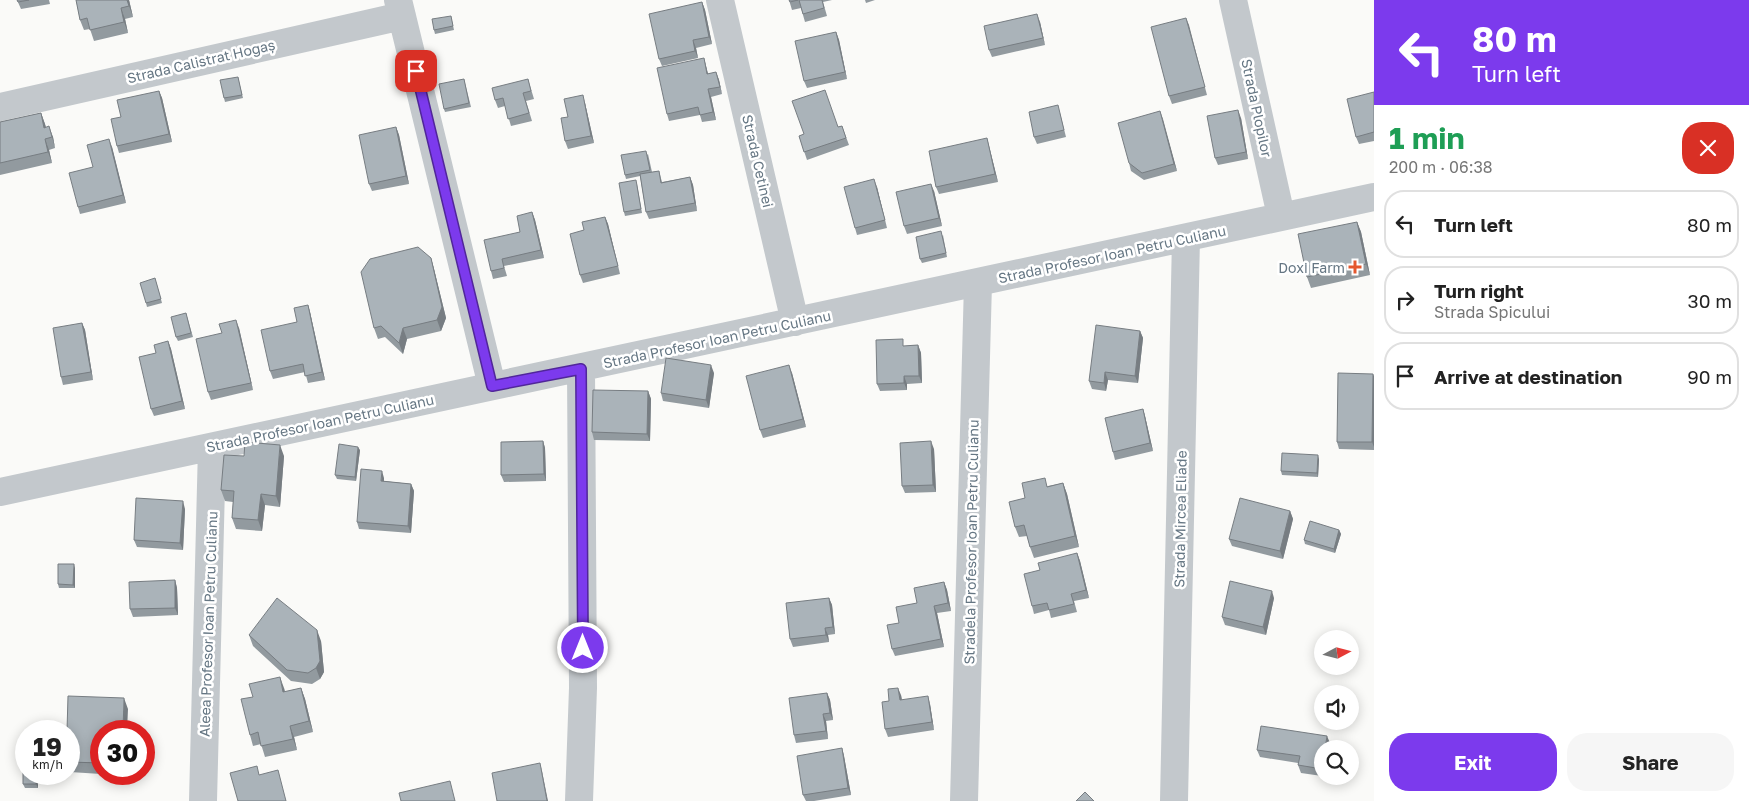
<!DOCTYPE html>
<meta charset="utf-8">
<style>
:root{--surface:#fff;--page:#f6f6f6;--text:#222;--muted:#767676;--line:#e0e0e0;--accent:#7c3aed}
body{margin:0;font-family:"Golos Text",sans-serif;background:var(--page);color:var(--text);height:100vh;display:flex;flex-direction:column;font-size:19px;white-space:nowrap}
*{box-sizing:border-box;margin:0}
p{font-size:16px;color:var(--muted)}
.icon{flex:none;width:28px;height:28px;fill:none;stroke:currentColor;stroke-width:2;stroke-linecap:round;stroke-linejoin:round}
.map{position:relative;flex:1;overflow:hidden}
.panel{display:flex;flex-direction:column;background:var(--surface);width:375px}
.panel>*{flex:none}
.banner{background:#7c3aed;color:#fff;overflow:hidden}
.needle{width:32px;rotate:83deg}
.controls{position:absolute;left:1314px;top:630px;display:grid;gap:10px}
.controls a{display:grid;place-items:center;width:45px;height:45px;border-radius:50%;background:var(--surface);box-shadow:0 2px 12px #0003;font-size:25px}
.speed{position:absolute;left:15px;top:720px;display:flex;gap:10px;font-size:25px;font-weight:700;text-align:center}
.speed>*{display:grid;place-content:center;width:65px;height:65px;border-radius:50%;background:var(--surface);box-shadow:0 2px 12px #0003;line-height:1}
.speed small{font-size:12px;font-weight:400}
.speed .limit{border:8px solid #d22;background:#fff;color:#111}
.pin{position:absolute;display:grid;place-items:center;width:42px;height:42px;color:#fff;margin:-21px;border-radius:10px;box-shadow:0 2px 8px #0006}
.me{position:absolute;width:55px;margin:-28px;rotate:0deg;stroke-linejoin:round;filter:drop-shadow(0 0 4px #0008)}
.turn{display:flex;align-items:center;gap:18px;height:105px;padding:0 15px;font-size:22px}
.turn .icon{width:65px;height:65px;stroke-width:2.5}
.turn b{display:block;font-size:35px;line-height:42px}
.round{display:grid;place-items:center;flex:none;width:52px;height:52px;border-radius:20px;background:var(--page)}
.summary{display:flex;align-items:center;justify-content:space-between;height:85px;padding:0 15px}
h1{font-size:30px;font-weight:700;line-height:38px;color:#1e9e55}
.action{display:flex;gap:10px;margin-top:auto;padding:10px 15px}
.action a{flex:1;height:58px;border-radius:20px;background:var(--accent);color:#fff;font-size:20px;font-weight:700;line-height:58px;text-align:center}
.action a+a{background:var(--page);color:var(--text)}
ul{padding:0;list-style:none}
li{display:flex;align-items:center;gap:15px;height:68px;margin:0 10px 8px;padding:0 5px;border:2px solid var(--line);border-radius:20px}
li div{flex:1}
li b{display:block;font-size:19px}
li em{font-style:normal}
main{display:flex;flex:1;min-height:0}
.map>svg:first-child{display:block}
.lines{fill:none;stroke-linecap:round;stroke-linejoin:round}
.minor{stroke:#c3c8cc;stroke-width:28}
.wall{fill:#929a9f}
.shaded-wall{fill:#777d82}
.building{fill:#aab3b9;stroke:#777d82}
.route-casing{stroke:#51269a;stroke-width:12}
.route{stroke:#7c3aed;stroke-width:9}
.poi-dot{fill:#e4572e;stroke:#fff;stroke-width:2}
.labels{text-anchor:middle;dominant-baseline:central;stroke-width:5;stroke-linejoin:round;paint-order:stroke}
.street-label{font-size:14px;fill:#657683;stroke:#fff}
.poi-label{font-size:14px;fill:#657683;stroke:#fff;text-anchor:end}
</style>
<main>
<div class="map">
<svg width="1374" height="801" viewBox="0 0 1374 801">
<rect width="100%" height="100%" fill="#fafaf8"/>
<g class="lines">
<!-- minor -->
<path class="minor" d="M398 0 492 386
M720 0 795 322
M1233 0 1281 216
M0 107 402 16
M0 492 1374 197
M203 801 212 447
M579 801 583 688 581 369
M964 801 978 283
M1174 801 1186 238"/>
</g>
<!-- wall -->
<path class="wall" d="M17 0H49L50 4 21 9Z
M76 0H129L133 17 125 19 128 33 94 41 90 29 84 30 80 20Z
M789 0H832L823 2 827 16 805 22 801 8 792 10Z
M865 0H875L866 3Z
M702 2 705 10 712 44 696 48 698 58 662 66 659 59Z
M451 16 454 30 435 34 434 30Z
M1186 18 1207 95 1172 104 1169 96Z
M1040 22 1045 45 992 57 989 50Z
M836 32 839 40 847 79 807 88 804 81Z
M704 58 708 74 716 72 719 80 722 94 711 97 716 120 702 122 700 115 669 121 667 114Z
M238 77 243 98 225 102 224 98Z
M464 79 471 107 445 112 444 109Z
M528 79 534 99 526 101 532 121 511 126 505 106 498 108 495 100Z
M159 91 162 98 172 142 119 153 117 146 121 117Z
M1374 92V141L1359 144 1356 137Z
M585 103 594 143 568 149 565 141 568 117Z
M1160 111 1177 171 1144 180 1131 171 1129 163Z
M41 113 46 127 53 137 55 148 49 150 52 163 0 175V122Z
M1060 113 1066 137 1037 144 1034 137Z
M1241 118 1248 159 1218 165 1215 158Z
M842 126 849 145 807 160 799 136Z
M396 127 399 135 409 184 372 191 369 184Z
M987 138 998 182 939 194 936 187Z
M112 147 126 203 80 214 78 207 93 167Z
M648 154 652 172 659 171 662 182 690 177 693 185 697 211 649 219 646 212 640 176 626 179 625 175Z
M637 184 642 213 625 216 624 212Z
M877 187 887 228 857 235 855 228Z
M934 191 942 226 907 234 904 226Z
M532 212 535 220 544 258 504 266 507 276 493 279 491 271 520 232Z
M605 217 608 224 620 274 583 283 580 275 584 230Z
M1357 222 1361 232 1370 275 1311 288 1307 277Z
M943 235 947 257 922 263 920 259Z
M431 258 434 269 446 318 441 331 407 339 403 354 385 337 378 339 374 328Z
M155 278 162 303 147 307 146 303Z
M308 305 310 312 325 380 308 383 305 372 273 379 270 371 297 322Z
M186 313 193 337 178 341 176 337Z
M82 323 85 330 93 380 63 385 61 377Z
M239 328 253 390 211 400 208 392 222 333Z
M1140 331 1143 338 1138 383 1108 380 1106 391 1092 389 1089 381Z
M168 341 171 349 185 409 154 416 151 409 156 353Z
M918 345 921 353 922 383 907 384V390L880 391 877 384 905 346Z
M714 373 709 408 663 401 661 393Z
M792 373 806 427 763 438 760 430Z
M1374 376V450L1339 449 1337 442Z
M648 391 651 399 650 441 594 440 592 432Z
M1143 409 1145 416 1153 451 1115 460 1113 452Z
M543 441 545 448 546 481 504 482 501 475Z
M934 449 936 492 905 493 902 486Z
M360 450 356 481 337 479 335 475Z
M244 456H284L280 507 265 505 262 531 236 529 232 518 233 502 225 501 221 490Z
M1319 459 1318 477 1282 475 1281 471Z
M384 478V481L411 484 414 491 411 533 359 529 357 522Z
M1063 483 1067 494 1079 547 1034 558 1030 547 1027 536 1019 537 1015 527 1025 498 1048 486Z
M185 509 183 550 137 547 134 540Z
M1290 511 1293 519 1283 559 1232 546 1229 539Z
M1339 530 1341 534 1335 553 1305 544 1304 540Z
M1077 553 1080 561 1089 598 1074 601 1077 612 1051 618 1049 610 1034 614 1032 606 1040 570Z
M75 568V588H59L58 584Z
M175 580 177 588 178 615 133 617 130 609Z
M944 582 947 590 951 611 937 613 944 647 895 656 892 649 899 623 917 603Z
M829 598 832 605 835 634 828 635 829 642 793 647 790 639Z
M1274 598 1266 635 1225 625 1222 617Z
M249 635 321 641 324 672 320 679 312 684 291 681 253 646Z
M284 688 285 692 301 688 305 699 313 732 294 737 297 750 265 757 261 744 253 746 250 735 253 697Z
M827 693 830 700 833 720 826 721 828 739 796 743 794 735Z
M901 695 902 700 930 704 934 730 888 737 885 729 889 701Z
M128 709 101 731V774L70 772 69 769V731Z
M1330 743 1322 749V776L1301 773 1298 765V763L1260 757 1257 750Z
M842 748 844 756 851 795 814 801H806L803 795Z
M26 774H38V788H25L23 784Z
M104 774H126L125 775Z"/>
<!-- shaded-wall -->
<path class="shaded-wall" d="M127 0H129L133 17 129 6Z
M702 2 705 10 712 44 709 37Z
M121 8 125 19 128 33 124 22Z
M1037 14 1040 22 1045 45 1043 38Z
M1186 18 1189 25 1207 95 1205 87Z
M836 32 839 40 847 79 845 72Z
M693 40 696 48 698 58 695 51Z
M704 58 710 82 707 74Z
M716 72 719 80 722 94 720 87Z
M708 89 711 97 716 120 713 112Z
M159 91 162 98 172 142 169 134Z
M583 95 585 103 594 143 591 136Z
M1238 110 1241 118 1248 159 1246 152Z
M1160 111 1163 119 1177 171 1174 164Z
M41 113 45 124 48 138 44 128Z
M49 126 53 137 55 148Z
M396 127 399 135 409 184 406 176Z
M987 138 998 182 995 174Z
M45 139 49 150 52 163 48 152Z
M109 139 112 147 126 203 123 195Z
M690 177 693 185 697 211 695 203Z
M874 179 877 187 887 228 885 220Z
M931 184 934 191 942 226 939 218Z
M532 212 535 220 544 258 541 250Z
M605 217 608 224 620 274 618 266Z
M1357 222 1361 232 1370 275 1366 264Z
M431 258 434 269 446 318 441 331 437 320Z
M308 305 310 312 325 380 322 372Z
M236 320 239 328 253 390 251 383Z
M82 323 85 330 93 380 91 372Z
M403 328 407 339 403 354 399 343Z
M1140 331 1143 338 1138 383 1135 376Z
M168 341 171 349 185 409 182 401Z
M918 345 921 353 922 383 919 376Z
M711 365 714 373 709 408 706 400Z
M789 365 792 373 806 427 803 419Z
M1105 372 1108 380 1106 391 1104 383Z
M1373 374 1374 376V447L1372 442Z
M904 376 907 384V390L904 383Z
M648 391 651 399 650 441 647 434Z
M1143 409 1145 416 1153 451 1150 443Z
M543 441 545 448 546 481 544 474Z
M931 441 934 449 936 492 933 485Z
M280 445 284 456 280 507 276 496Z
M358 447 360 450 356 481 355 477Z
M1318 455 1319 459 1318 477 1317 473Z
M382 471 384 478V489L381 481Z
M1063 483 1067 494 1079 547 1075 536Z
M411 484 414 491 411 533 408 526Z
M261 494 265 505 262 531 258 520Z
M183 501 185 509 183 550 180 543Z
M1290 511 1293 519 1283 559 1280 551Z
M1339 530 1341 534 1335 553 1334 549Z
M1077 553 1080 561 1089 598 1086 590Z
M74 564 75 568V588L73 585Z
M175 580 177 588 178 615 175 608Z
M944 582 947 590 951 611 948 603Z
M1272 591 1274 598 1266 635 1263 627Z
M829 598 832 605 835 634 833 627Z
M934 606 937 613 944 647 941 639Z
M825 628 828 635 829 642 826 635Z
M317 630 321 641 324 672 320 679 316 668Z
M280 677 284 688 287 703 283 692Z
M301 688 305 699 313 732 309 721Z
M898 688 901 695 903 708 900 700Z
M827 693 830 700 833 720 830 713Z
M928 696 930 704 934 730 932 722Z
M124 698 128 709 127 731H123Z
M823 714 826 721 828 739 826 731Z
M290 726 294 737 297 750 293 739Z
M1327 736 1330 743 1329 749H1325Z
M842 748 844 756 851 795 848 788Z
M540 763 542 771 548 801H547Z
M36 774H38V788L36 784Z"/>
<!-- building -->
<path class="building" d="M17 0H29L18 2Z
M76 0H127L129 6 121 8 124 22 90 30 87 18 80 20Z
M789 0H798L790 2Z
M799 0H822L824 8 803 14Z
M702 2 709 37 693 40 695 51 659 59 649 14Z
M1037 14 1043 38 989 50 984 26Z
M451 16 453 26 434 30 432 19Z
M1186 18 1205 87 1169 96 1151 27Z
M836 32 845 72 804 81 795 41Z
M704 58 707 74 716 72 720 87 708 89 713 112 700 115 698 107 667 114 657 68Z
M238 77 242 95 224 98 220 80Z
M464 79 469 103 444 109 439 84Z
M528 79 531 91 523 93 529 113 508 119 503 98 495 100 492 88Z
M825 90 838 127 842 126 846 138 804 152 799 136 804 134 792 101Z
M159 91 169 134 117 146 111 119 121 117 117 100Z
M1374 92V132L1356 137 1347 99Z
M583 95 591 136 565 141 561 118 568 117 564 99Z
M1058 105 1064 130 1034 137 1029 112Z
M1238 110 1246 152 1215 158 1207 116Z
M1160 111 1174 164 1142 173 1129 163 1118 123Z
M41 113 44 128 49 126 52 137 45 139 48 152 0 163V122Z
M396 127 406 176 369 184 359 135Z
M987 138 995 174 936 187 929 151Z
M109 139 123 195 78 207 69 173 93 167 87 145Z
M646 151 650 170 625 175 621 155Z
M659 171 661 183 690 177 695 203 646 212 640 174Z
M874 179 885 220 855 228 844 187Z
M636 180 641 209 624 212 619 183Z
M931 184 939 218 904 226 896 192Z
M532 212 541 250 502 259 504 268 491 271 484 240 520 232 517 216Z
M605 217 618 266 580 275 570 234 584 230 582 222Z
M1357 222 1366 264 1307 277 1298 234Z
M941 231 946 253 920 259 916 237Z
M418 247 431 258 442 307 437 320 403 328 399 343 381 326 374 328 361 272 370 259Z
M155 278 161 299 146 303 140 283Z
M308 305 322 372 305 376 303 364 270 371 261 330 297 322 294 308Z
M186 313 191 333 176 337 171 317Z
M236 320 251 383 208 392 196 339 222 333 219 324Z
M82 323 91 372 61 377 53 328Z
M1096 325 1140 331 1135 376 1105 372 1104 383 1089 381Z
M903 339V346L918 345 919 376H904V383L877 384 876 340Z
M168 341 182 401 151 409 139 357 156 353 154 345Z
M666 358 711 365 706 400 661 393Z
M789 365 803 419 760 430 746 376Z
M1338 373 1373 374 1372 442H1337Z
M593 390 648 391 647 434 592 432Z
M1143 409 1150 443 1113 452 1105 418Z
M543 441 544 474 501 475V442Z
M931 441 933 485 902 486 900 443Z
M245 442 280 445 276 496 261 494 258 520 232 518 234 491 221 490 224 455 244 456Z
M339 444 358 447 355 477 335 475Z
M1282 453 1318 455 1317 473 1281 471Z
M361 469 382 471 381 481 411 484 408 526 357 522Z
M1045 478 1047 487 1063 483 1075 536 1030 547 1024 525 1015 527 1009 502 1025 498 1022 483Z
M136 498 183 501 180 543 134 540Z
M1240 498 1290 511 1280 551 1229 539Z
M1310 521 1339 530 1334 549 1304 540Z
M1077 553 1086 590 1071 594 1074 604 1049 610 1047 603 1032 606 1024 574 1040 570 1038 563Z
M58 564H74L73 585 58 584Z
M175 580V608L130 609 129 582Z
M1230 581 1272 591 1263 627 1222 617Z
M944 582 948 603 934 606 941 639 892 649 887 625 899 623 896 607 917 603 914 588Z
M277 598 317 630 320 661 316 668 308 673 287 670 249 635Z
M829 598 833 627 825 628 826 635 790 639 786 603Z
M280 677 283 692 301 688 309 721 290 726 293 739 261 746 258 732 250 735 241 699 253 697 249 684Z
M898 688 900 700 928 696 932 722 885 729 882 702 889 701 888 689Z
M827 693 830 713 823 714 826 731 794 735 789 698Z
M68 696 124 698 123 731H101V763L69 762V731H67Z
M1261 726 1327 736 1325 749H1322V769L1298 765 1300 756 1257 750Z
M842 748 848 788 803 795 797 756Z
M540 763 547 801H497L492 773Z
M23 764H26V774H36V784H23Z
M257 766 259 775 278 770 286 801H238L230 773Z
M450 781 455 801H401L399 793Z
M1085 792 1094 801H1076Z"/>
<g class="lines">
<defs>
<path id="route" d="M416 71 492 386 581 369 583 648"/>
</defs>
<!-- route casing -->
<use href="#route" class="route-casing"/>
<!-- route -->
<use href="#route" class="route"/>
</g>
<!-- markers -->
<path class="poi-dot" d="M1352.5 259.5h5v5h5v5h-5v5h-5v-5h-5v-5h5z"/>
<g class="labels">
<!-- street labels -->
<g class="street-label">
<text transform="translate(201 61) rotate(-13)">Strada Calistrat Hogaș</text>
<text transform="translate(1257 108) rotate(78)">Strada Plopilor</text>
<text transform="translate(758 161) rotate(77)">Strada Cetinei</text>
<text transform="translate(1112 254) rotate(-12)">Strada Profesor Ioan Petru Culianu</text>
<text transform="translate(717 339) rotate(-12)">Strada Profesor Ioan Petru Culianu</text>
<text transform="translate(320 423) rotate(-12)">Strada Profesor Ioan Petru Culianu</text>
<text transform="translate(1180 519) rotate(-89)">Strada Mircea Eliade</text>
<text transform="translate(971 542) rotate(-89)">Stradela Profesor Ioan Petru Culianu</text>
<text transform="translate(208 624) rotate(-88)">Aleea Profesor Ioan Petru Culianu</text>
</g>
<!-- poi labels -->
<g class="poi-label">
<text x="1345" y="267">Doxi Farm</text>
</g>
</g>
</svg>
<div class="controls">
<a><svg class="needle" viewBox="-14 -14 28 28"><path d="M0-13l5 13h-10z" fill="#e53935"/><path d="M0 13l5-13h-10z" fill="#767676"/></svg></a>
<a><svg class="icon" aria-label="sound" viewBox="0 0 24 24"><path d="M4 9h4l5-4v14l-5-4H4zM17 9q2 3 0 6"/></svg></a>
<a><svg class="icon" aria-label="search" viewBox="0 0 24 24"><circle cx="10" cy="10" r="6"/><path d="M15 15l6 6"/></svg></a>
</div>
<div class="speed"><div>19<small>km/h</small></div><div class="limit">30</div></div>
<div class="pin" style="left:416px;top:71px;background:#d93025"><svg class="icon" aria-label="arrive" viewBox="0 0 24 24"><path d="M6 21V4h12l-3 4 3 4H6"/></svg></div>
<svg class="me" style="left:583px;top:648px" viewBox="-20 -20 40 40"><circle r="17" fill="#7c3aed" stroke="#fff" stroke-width="3"/><path d="M0-11L8 9 0 5-8 9z" fill="#fff"/></svg>
</div>
<section class="panel">
<div class="banner">
<div class="turn"><svg class="icon" aria-label="left" viewBox="0 0 24 24"><path d="M17 20v-9H6M10 6l-5 5 5 5"/></svg><div><b>80 m</b>Turn left</div></div>
</div>
<div class="summary"><div><h1>1 min</h1><p>200 m · 06:38</p></div><a class="round" style="background:#d93025;color:#fff"><svg class="icon" aria-label="close" viewBox="0 0 24 24"><path d="M6 6l12 12M18 6L6 18"/></svg></a></div>
<ul>
<li><svg class="icon" aria-label="left" viewBox="0 0 24 24"><path d="M17 20v-9H6M10 6l-5 5 5 5"/></svg><div><b>Turn left</b></div><em>80 m</em></li>
<li><svg class="icon" aria-label="right" viewBox="0 0 24 24"><path d="M7 20v-9h11M14 6l5 5-5 5"/></svg><div><b>Turn right</b><p>Strada Spicului</p></div><em>30 m</em></li>
<li><svg class="icon" aria-label="arrive" viewBox="0 0 24 24"><path d="M6 21V4h12l-3 4 3 4H6"/></svg><div><b>Arrive at destination</b></div><em>90 m</em></li>
</ul>
<div class="action"><a>Exit</a><a>Share</a></div>
</section>
</main>
